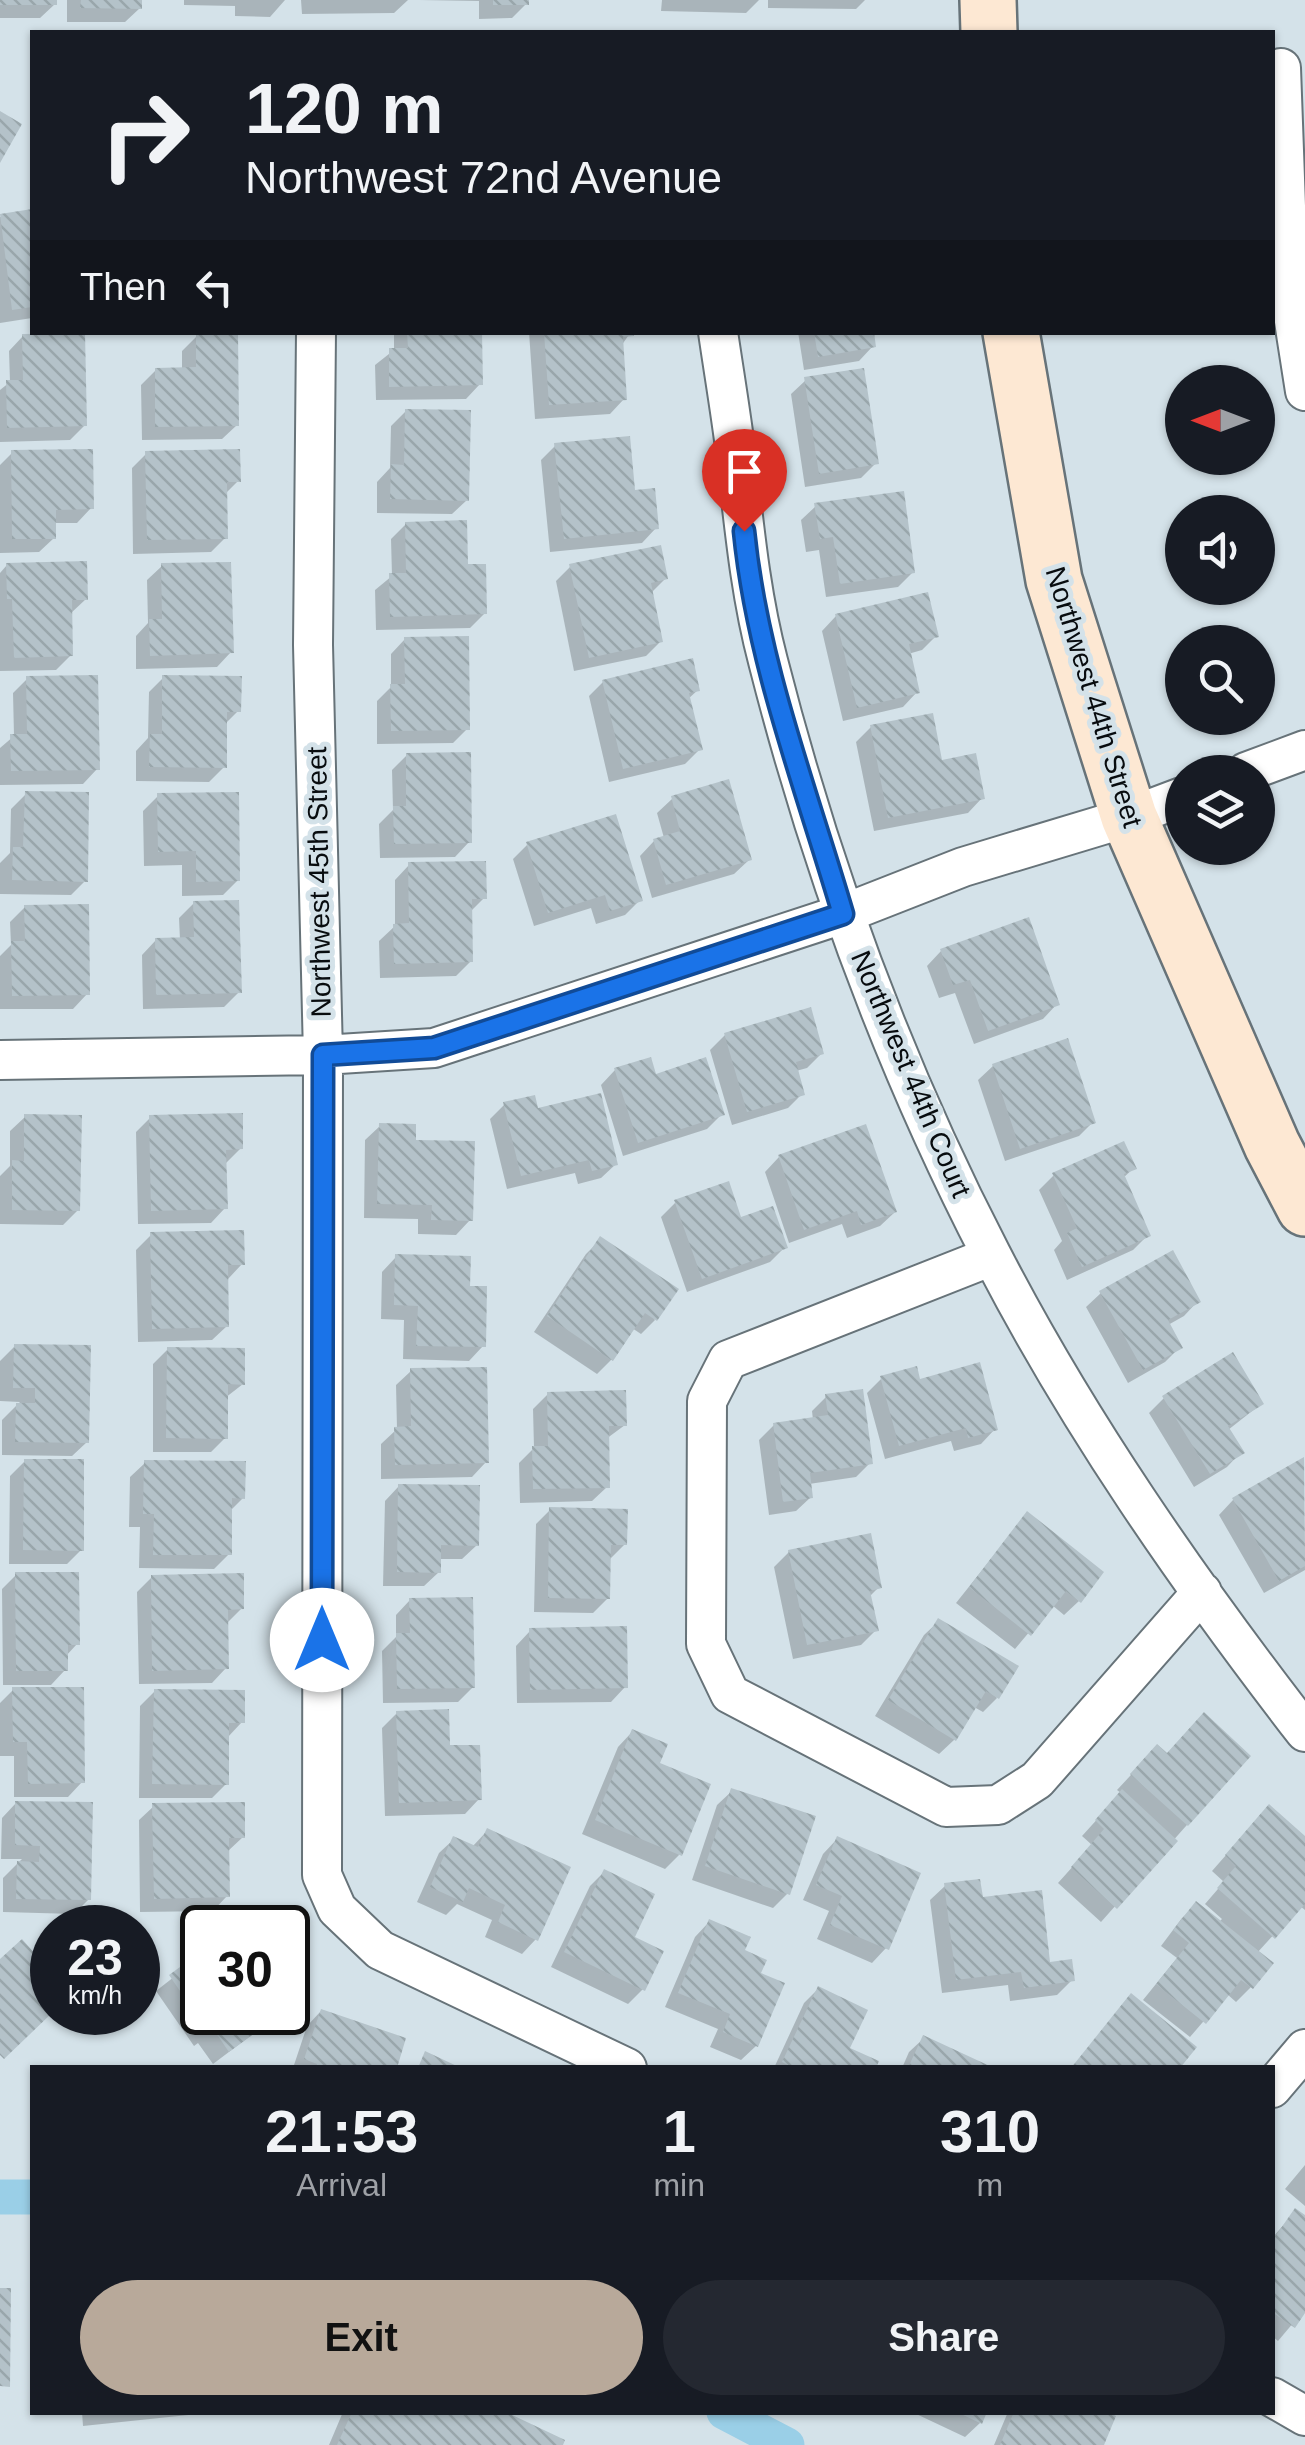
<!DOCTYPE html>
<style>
:root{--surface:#171b24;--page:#242831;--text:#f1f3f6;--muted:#9ea1a6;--accent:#b8a99a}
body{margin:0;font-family:Arial,sans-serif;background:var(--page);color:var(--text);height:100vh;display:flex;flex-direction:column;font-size:38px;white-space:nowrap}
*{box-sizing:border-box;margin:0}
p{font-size:32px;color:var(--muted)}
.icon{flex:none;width:55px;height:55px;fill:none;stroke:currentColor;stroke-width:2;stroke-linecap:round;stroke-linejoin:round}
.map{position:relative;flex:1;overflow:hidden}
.panel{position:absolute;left:30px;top:2065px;width:1245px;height:350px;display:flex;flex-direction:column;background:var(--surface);border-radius:0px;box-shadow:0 2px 8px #0004}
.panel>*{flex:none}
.banner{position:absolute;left:30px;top:30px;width:1245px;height:305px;border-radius:0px;box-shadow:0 2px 8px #0004;background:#171b24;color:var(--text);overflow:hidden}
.needle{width:65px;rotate:270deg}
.controls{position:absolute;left:1165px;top:365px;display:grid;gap:20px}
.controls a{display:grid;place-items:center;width:110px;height:110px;border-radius:50%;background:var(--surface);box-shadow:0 2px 8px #0004;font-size:50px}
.speed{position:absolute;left:30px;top:1905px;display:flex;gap:20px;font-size:50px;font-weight:700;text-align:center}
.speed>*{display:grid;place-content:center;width:130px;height:130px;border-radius:50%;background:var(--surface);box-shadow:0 2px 8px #0004;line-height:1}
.speed small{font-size:25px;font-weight:400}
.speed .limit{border:5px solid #111;border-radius:15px;background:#fff;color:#111}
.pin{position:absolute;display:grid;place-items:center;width:85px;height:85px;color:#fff;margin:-102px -42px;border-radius:50% 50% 50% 0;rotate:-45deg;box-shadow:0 0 10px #0007}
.pin .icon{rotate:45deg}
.me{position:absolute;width:110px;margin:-55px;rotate:0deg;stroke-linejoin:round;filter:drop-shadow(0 0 8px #0008)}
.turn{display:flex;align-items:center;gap:35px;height:210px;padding:0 50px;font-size:45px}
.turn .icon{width:130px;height:130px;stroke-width:2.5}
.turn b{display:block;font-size:70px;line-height:85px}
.then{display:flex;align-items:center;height:95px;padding:0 50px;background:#0003;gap:20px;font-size:38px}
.eta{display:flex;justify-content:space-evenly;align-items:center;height:170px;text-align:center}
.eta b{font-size:60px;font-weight:700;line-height:70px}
.primary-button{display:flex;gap:20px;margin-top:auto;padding:20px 50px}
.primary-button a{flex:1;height:115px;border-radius:60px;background:var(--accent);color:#111;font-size:40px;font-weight:700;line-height:115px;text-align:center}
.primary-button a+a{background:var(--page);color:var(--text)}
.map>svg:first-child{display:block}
.shadow{fill:#0003}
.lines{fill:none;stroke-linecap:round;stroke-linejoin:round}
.canal{stroke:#9acfe7;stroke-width:35}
.building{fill:url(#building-back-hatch)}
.street-casing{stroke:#677379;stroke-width:42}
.secondary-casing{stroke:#677379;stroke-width:60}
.street{stroke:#fff;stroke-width:38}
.secondary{stroke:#fde8d3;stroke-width:55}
.route-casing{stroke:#114b97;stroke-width:25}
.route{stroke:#1a73e8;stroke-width:18}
.labels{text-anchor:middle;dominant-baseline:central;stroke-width:10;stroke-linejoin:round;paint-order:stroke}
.street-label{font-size:28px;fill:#080c0f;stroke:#d4e2e9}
</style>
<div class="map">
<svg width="1305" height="2445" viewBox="0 0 1305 2445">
<defs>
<pattern id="building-back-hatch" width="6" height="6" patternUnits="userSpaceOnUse" patternTransform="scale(2.5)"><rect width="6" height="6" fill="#b4c2c9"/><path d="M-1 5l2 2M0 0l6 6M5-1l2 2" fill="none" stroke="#99a6ab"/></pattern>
</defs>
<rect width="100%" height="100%" fill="#d4e2e9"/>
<!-- shadow -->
<path class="shadow" d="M0 0H55V4L40 18H0Z
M67 0H140V8L125 22H67Z
M184 0H285L270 17 235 16V6L184 5Z
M301 0H408L394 13 302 14Z
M419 0H526V4L512 18 479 19V1Z
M662 0H759L746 13 661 11Z
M768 0H865L856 9 768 8Z
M32 211V318L0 323V217Z
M394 332H479L480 384 466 399 376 400 375 365 394 350Z
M529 332H631L621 346 624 399 610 414 535 419Z
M798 332H871L873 346 859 361 804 370Z
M23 336 85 425 70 440 0 442V390L10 382 9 351Z
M197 336 237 425 222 439 142 440 141 385 156 370H182V351Z
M806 380 876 463 861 478 805 487 791 394Z
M406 411 467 500 452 514 377 513V482L390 468 391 426Z
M555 446 633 493 656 528 642 543 550 552 541 460Z
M12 453 91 508 77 523H53L54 538 39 552 0 553V465Z
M146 454 238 481 224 495 225 538 211 552 133 554 132 468Z
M816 506 913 572 898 587 826 597 819 550 806 552 801 520Z
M406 524 466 567 485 613 470 628 376 630 375 590 392 576 391 539Z
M7 565 86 599 70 614 71 655 56 670 0 671V573Z
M162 566 231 652 217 667 136 669V636L148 623 147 580Z
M570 567 666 578 650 594 661 641 646 656 574 671 556 581Z
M836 616 936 636 922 650 908 654 917 692 903 707 843 721 822 631Z
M405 639 468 728 453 743 377 744V701L391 687V654Z
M163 678 239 710 225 724 224 767 209 782 136 781V751L148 738 149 692Z
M27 679 97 769 83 784 0 785V748L14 736 13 693Z
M603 682 698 690 688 699 700 749 685 764 609 782 589 696Z
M871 727 940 763 982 798 968 813 874 831 856 742Z
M407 755 469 842 455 857 380 858 379 824 393 810 392 770Z
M26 794 85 881 71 895 0 894V863L10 853 11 809Z
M158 796 238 880 223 895 182 896V865L144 866 143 811Z
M672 799 749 860 734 874 652 898 640 856 654 841 664 838 657 813Z
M527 845 640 900 625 915 596 924 591 908 534 926 513 859Z
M409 865 484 898 470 912 471 961 456 976 380 978 379 941 395 926V880Z
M194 903 239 992 224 1007 143 1009 142 955 156 940H180L179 918Z
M25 907 87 994 73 1009H0V956L11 945 10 922Z
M941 951 1057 1004 1043 1019 974 1044 955 993 939 998 927 966Z
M725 1035 822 1053 807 1068 796 1071 802 1094 788 1108 732 1125 710 1050Z
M993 1066 1093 1122 1079 1136 1005 1161 978 1080Z
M615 1070 654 1077 722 1114 707 1129 623 1156 601 1085Z
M505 1104 536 1111 616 1164 601 1178 578 1184 575 1173 507 1189 490 1119Z
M25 1117 78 1210 63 1225 0 1224V1176L10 1166V1131Z
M150 1118 241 1148 226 1163 225 1208 211 1223 138 1224 136 1132Z
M380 1126 413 1142 470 1220 456 1235 418 1234V1219L364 1218 365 1140Z
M779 1157 895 1212 880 1226 847 1238 842 1224 789 1243 765 1172Z
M1134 1168 1123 1178 1148 1235 1133 1250 1067 1280 1054 1250 1062 1241 1039 1190 1054 1175Z
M675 1203 740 1221 785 1247 770 1262 687 1292 661 1217Z
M151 1235 242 1264 228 1279 227 1326 212 1340 138 1342 136 1250Z
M601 1239 655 1320 641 1334 632 1328 611 1360 597 1374 534 1332 586 1254Z
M396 1257 468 1288 483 1346 469 1361 403 1359 404 1320 381 1319 382 1272Z
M1101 1293 1198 1301 1184 1316 1168 1325 1180 1347 1165 1362 1128 1383 1086 1307Z
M15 1346 87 1442 72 1456 2 1455V1420L20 1402 0 1401V1361Z
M168 1349 243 1384 225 1398V1438L211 1452H153V1364Z
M411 1371 486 1462 472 1477 381 1479V1444L397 1429 396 1385Z
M882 1378 995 1429 981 1444 954 1451 951 1441 885 1459 867 1393Z
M548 1394 625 1425 606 1439 607 1487 592 1501 520 1503 519 1463 534 1448 533 1409Z
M826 1397 870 1463 856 1477 809 1484 811 1497 796 1511 769 1515 759 1440 774 1425 813 1420 812 1411Z
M1164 1398 1261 1404 1228 1430 1241 1452 1227 1467 1194 1487 1149 1413Z
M25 1461 81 1550 67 1564H9L10 1476Z
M1303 1461 1305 1570 1264 1593 1219 1515 1233 1500Z
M145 1463 243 1498 230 1511 229 1554 214 1569 139 1568 140 1527H129L130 1477Z
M399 1486 477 1545 462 1559H439V1572L424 1586H383L385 1501Z
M550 1510 625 1544 610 1559 608 1598 593 1613 534 1612 536 1524Z
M1027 1514 1079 1601 1064 1615 1052 1605 1015 1649 956 1603Z
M789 1552 879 1587 869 1597 876 1630 861 1645 793 1659 774 1567Z
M16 1575 77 1644 65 1657V1670L51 1685H3L2 1589Z
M152 1577 242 1608 227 1623 226 1668 212 1683 139 1684 137 1592Z
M410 1600 473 1687 458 1702 383 1703 382 1651 396 1637V1615Z
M939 1621 997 1698 983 1712 974 1707 954 1740 939 1754 875 1716 924 1635Z
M530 1631 625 1687 611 1702 517 1703 516 1646Z
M13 1690 82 1782 68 1797H14V1756H0V1703Z
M155 1691 242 1722 227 1738 226 1784 212 1798H139L140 1706Z
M397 1713 479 1799 465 1814 385 1816 382 1728Z
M632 1732 657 1764 679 1855 665 1869 582 1834 618 1747Z
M1166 1756H1248L1101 1922 1058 1883 1092 1845 1082 1836 1121 1793 1117 1790 1143 1762Z
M732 1791 788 1893 773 1908 692 1880 717 1805Z
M16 1803 89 1899 74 1914 3 1912V1878L22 1859H1L2 1818Z
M154 1806 243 1837 228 1851 227 1896 213 1911 140 1912 139 1820Z
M1255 1822 1305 1839V1910L1300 1906 1257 1953 1251 1987 1236 2002 1227 1994 1190 2037 1143 2000 1177 1958 1161 1946 1182 1918 1197 1904 1219 1922 1222 1919 1205 1904 1224 1882 1212 1871Z
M487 1831 536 1939 522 1954 485 1937 492 1920 457 1904 446 1915 417 1902 439 1853 454 1839 472 1847Z
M837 1839 886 1948 872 1963 817 1939 829 1911 803 1900 823 1854Z
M604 1872 631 1938 643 1989 628 2004 551 1967 590 1886Z
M945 1886 981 1900 1048 1965 1072 1980 1057 1995 1010 2001 1008 1985 942 1993 930 1900Z
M709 1922 742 1951 758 1974 756 2046 741 2060 710 2047 718 2029 665 2007 695 1937Z
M202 1955V2012H282L213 2064 198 2043 194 2046 156 1991Z
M818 1989 846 2049 873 2068H774L804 2003Z
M321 2011 394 2068H293L307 2026Z
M924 2038 988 2068H902L909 2052Z
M1305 2165V2206L1285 2189Z
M1296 2211 1305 2218V2309L1278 2341 1272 2336V2238Z
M82 2412H217L83 2426Z
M343 2412H500L560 2445H329Z
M912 2412H984L980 2423 965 2437Z
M1008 2412H1101V2445H994Z"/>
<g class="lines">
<!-- canal -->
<path class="canal" d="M0 2197H32
M724 2412 787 2445"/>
</g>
<!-- building -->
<path class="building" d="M0 0H57V5H0Z
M81 0H142V9L80 8Z
M493 0H529V5H493Z
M0 111 22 124 0 163Z
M32 209V307L12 310 0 214Z
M407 332H482L483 385 389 387V348H408Z
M544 332H634V336L623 337 627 400 549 405Z
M814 332H874L876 347 818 357Z
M85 333 87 426 7 428 6 380H23L22 334Z
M238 333 239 426 155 427V368L196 367V334Z
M864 368 879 464 819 474 804 377Z
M405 409 471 410 469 501 390 499 391 464 404 465Z
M630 436 635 490 655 488 659 529 564 539 554 443Z
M93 449 94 509 56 510V539H12L11 450Z
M240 449 241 482H227L228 539 147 540 145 451Z
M904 491 915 573 840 584 833 537 820 539 814 503Z
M467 520 468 564H486L487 614 390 617 389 573H406L405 522Z
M661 545 668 579 651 583 663 642 589 658 569 564Z
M87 561 88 600H72L73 656 14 658 12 599H7L6 563Z
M231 562 234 653 150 656 149 619H162L161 563Z
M928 592 939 637 909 644 920 693 857 708 835 614Z
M469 636 470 730 391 731 390 684H405L404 637Z
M693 658 700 691 689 693 703 750 623 769 602 680Z
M98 675 100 770 11 771 10 734H27L26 676Z
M162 675 242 676 241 712H227V768L149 767 150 734H162Z
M933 713 942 760 976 753 985 799 888 818 870 725Z
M471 752 472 843 394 844 393 806H406V753Z
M729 779 752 860 666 885 653 839 680 831 671 796Z
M25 791 89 792 88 882 12 880 13 847H23Z
M239 792 240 881 196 882V851L158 852 157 793Z
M616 814 643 901 610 911 605 895 548 913 526 842Z
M486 861 487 899H472L473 962 394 964 393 924 409 923 408 862Z
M239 900 242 993 156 995 155 938 194 937 193 901Z
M89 904 90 995 12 996 11 941H25L24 905Z
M1029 917 1060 1005 988 1031 970 980 953 985 940 949Z
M811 1007 824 1054 796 1062 805 1095 747 1112 724 1033Z
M1068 1038 1096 1123 1020 1149 992 1064Z
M651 1057 656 1074 706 1057 725 1115 638 1143 614 1068Z
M601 1093 618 1165 592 1171 589 1160 521 1176 503 1102 535 1095 538 1108Z
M243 1113V1149L226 1150 228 1209 151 1211 149 1115Z
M24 1114 82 1115 80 1211 12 1210V1160L24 1161Z
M379 1123 416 1124V1140L475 1141 473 1221 431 1220 432 1205 377 1204Z
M866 1124 897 1212 861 1225 857 1211 804 1230 778 1155Z
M1124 1141 1137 1169 1124 1174 1151 1236 1082 1267 1067 1233 1077 1228 1052 1173Z
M729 1181 741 1217 773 1206 788 1248 702 1279 674 1200Z
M244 1230 245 1265H228L229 1327 152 1329 150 1232Z
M600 1236 679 1289 657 1321 645 1313 613 1361 547 1316Z
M1173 1250 1201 1302 1168 1320 1183 1348 1143 1370 1099 1291Z
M395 1254 471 1256 470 1286H487L486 1347 416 1346 418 1306 394 1305Z
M14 1344 91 1345 89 1443 15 1442 16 1403H35V1388H13Z
M167 1347 245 1348V1385L228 1384V1439L166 1438Z
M1233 1352 1264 1404 1228 1426 1245 1453 1210 1474 1162 1396Z
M980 1362 998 1430 968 1438 966 1428 899 1446 880 1376 917 1366 920 1379Z
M487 1367 489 1463 395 1465 394 1427 411 1426 410 1368Z
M863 1389 873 1464 810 1473 813 1498 783 1502 773 1423 828 1415 825 1394Z
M626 1390 627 1426H609L610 1488 533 1489 532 1446H548L547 1392Z
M1304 1457 1305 1566 1279 1581 1232 1498Z
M24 1459H84V1551L23 1550Z
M144 1460 246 1461 245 1499 232 1498V1555H153L154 1514H143Z
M398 1484 480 1485 479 1546 441 1545V1573L397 1572Z
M549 1507 628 1509 627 1545H611L610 1599 548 1598Z
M1027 1511 1104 1572 1081 1603 1066 1591 1031 1636 969 1587Z
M871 1533 882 1588 870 1591 879 1631 807 1645 788 1550Z
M15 1572H79L80 1645H68V1671H16Z
M244 1573V1609L228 1610 229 1669 152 1671 151 1575Z
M473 1597 475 1688 397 1689 396 1633H410L409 1598Z
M938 1618 1019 1666 999 1699 986 1691 956 1741 888 1700Z
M627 1626 628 1688 530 1690 529 1628Z
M12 1687H84L85 1783 28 1784 27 1742H13Z
M154 1689 245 1690V1723H229V1785L152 1784Z
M449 1709 450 1745H480L482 1800 399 1803 396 1711Z
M1204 1712 1251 1756 1188 1826 1130 1774 1157 1744 1167 1753Z
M632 1729 668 1744 660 1763 711 1784 682 1856 595 1820Z
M731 1788 816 1816 790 1895 705 1866Z
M1122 1789 1178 1841 1117 1909 1071 1867 1104 1829 1095 1820Z
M15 1801 93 1802 91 1900 16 1899 17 1861 39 1862 40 1846 15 1845Z
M245 1802V1838H229L230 1897 154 1899 152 1803Z
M1269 1804 1305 1836V1904L1275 1939 1217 1888 1236 1866 1225 1855Z
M487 1828 571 1867 538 1941 498 1922 505 1905 469 1888 463 1902 430 1887 453 1836 478 1847Z
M837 1836 921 1873 889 1950 830 1925 842 1896 816 1885Z
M604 1869 655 1894 635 1937 664 1951 645 1991 564 1952Z
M980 1879 983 1897 1042 1890 1050 1962 1072 1959 1075 1981 1024 1988 1021 1972 956 1980 944 1883Z
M1196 1901 1274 1963 1253 1989 1241 1980 1206 2024 1156 1984 1189 1943 1173 1930Z
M709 1919 751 1937 745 1950 767 1960 761 1973 785 1983 758 2047 723 2032 730 2014 678 1993Z
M22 1939 52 1973V2013L4 2059 0 2055V1959Z
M202 1951V2012H284L229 2052 214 2030 209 2033 169 1975Z
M818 1986 868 2010 850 2048 879 2061 876 2068H794L782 2062Z
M1131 1993 1197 2047 1180 2068H1071Z
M321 2009 406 2038 397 2068H316L317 2064 304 2059Z
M923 2035 994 2068H908Z
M425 2051 461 2068H418Z
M1295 2208 1305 2215V2313L1295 2328 1272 2312V2241Z
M0 2288H11L10 2387 0 2386Z
M352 2412H506L565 2440 563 2445H337Z
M957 2412H987L982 2424Z
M1014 2412H1108L1116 2416 1104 2445H1000Z"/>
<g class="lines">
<defs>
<path id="street" d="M1281 68 1289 289 1305 391
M316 332 313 645 323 1055 322 1875 337 1909 380 1950 627 2068
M718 332C724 373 731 414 736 455 744 524 750 593 768 661 820 865 894 1067 991 1254 1078 1423 1189 1582 1305 1732
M1246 772 1305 750
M0 1060 323 1055 434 1048 843 914 963 867 1129 817 1182 797
M992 1256 728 1360 707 1401 706 1644 730 1694 946 1807 998 1805 1037 1780 1202 1592
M1272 2088 1305 2049
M1272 2397 1305 2416"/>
<path id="secondary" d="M988 0 989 32
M1011 332 1054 580 1129 817 1272 1145 1305 1208"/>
</defs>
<!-- street casing -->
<use href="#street" class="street-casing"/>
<!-- secondary casing -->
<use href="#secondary" class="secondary-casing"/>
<!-- street -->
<use href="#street" class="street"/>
<!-- secondary -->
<use href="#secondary" class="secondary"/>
</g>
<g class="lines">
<defs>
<path id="route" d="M322 1640 323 1055 434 1048 843 914C806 788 757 662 744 531"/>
</defs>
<!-- route casing -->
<use href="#route" class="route-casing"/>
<!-- route -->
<use href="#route" class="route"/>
</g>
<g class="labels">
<!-- street labels -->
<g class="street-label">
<text transform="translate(1094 697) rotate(73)">Northwest 44th Street</text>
<text transform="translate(319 882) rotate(-91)">Northwest 45th Street</text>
<text transform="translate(911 1074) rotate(67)">Northwest 44th Court</text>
</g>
</g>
</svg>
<div class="controls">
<a><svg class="needle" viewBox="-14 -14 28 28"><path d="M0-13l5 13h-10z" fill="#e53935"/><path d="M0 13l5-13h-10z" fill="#9ea1a6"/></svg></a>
<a><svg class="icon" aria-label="sound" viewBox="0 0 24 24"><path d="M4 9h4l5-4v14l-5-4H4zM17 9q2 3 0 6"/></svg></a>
<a><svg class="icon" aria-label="search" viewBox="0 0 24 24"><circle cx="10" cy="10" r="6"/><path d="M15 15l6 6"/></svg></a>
<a><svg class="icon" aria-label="layers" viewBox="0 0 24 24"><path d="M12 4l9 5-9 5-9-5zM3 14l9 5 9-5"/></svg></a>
</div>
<div class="speed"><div>23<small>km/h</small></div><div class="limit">30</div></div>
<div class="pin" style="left:744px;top:531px;background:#d93025"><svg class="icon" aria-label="arrive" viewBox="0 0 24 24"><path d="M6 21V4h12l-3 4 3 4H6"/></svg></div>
<svg class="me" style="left:322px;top:1640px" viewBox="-20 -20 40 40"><circle r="19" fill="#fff"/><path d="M0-13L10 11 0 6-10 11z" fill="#1a73e8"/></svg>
<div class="banner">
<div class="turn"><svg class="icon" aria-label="right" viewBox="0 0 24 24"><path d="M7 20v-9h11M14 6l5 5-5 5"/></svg><div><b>120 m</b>Northwest 72nd Avenue</div></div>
<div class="then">Then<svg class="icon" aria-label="left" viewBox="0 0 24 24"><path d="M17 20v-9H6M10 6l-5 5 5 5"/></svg></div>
</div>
<section class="panel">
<div class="eta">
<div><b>21:53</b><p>Arrival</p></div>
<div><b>1</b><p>min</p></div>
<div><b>310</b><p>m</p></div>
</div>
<div class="primary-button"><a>Exit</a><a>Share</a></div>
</section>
</div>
